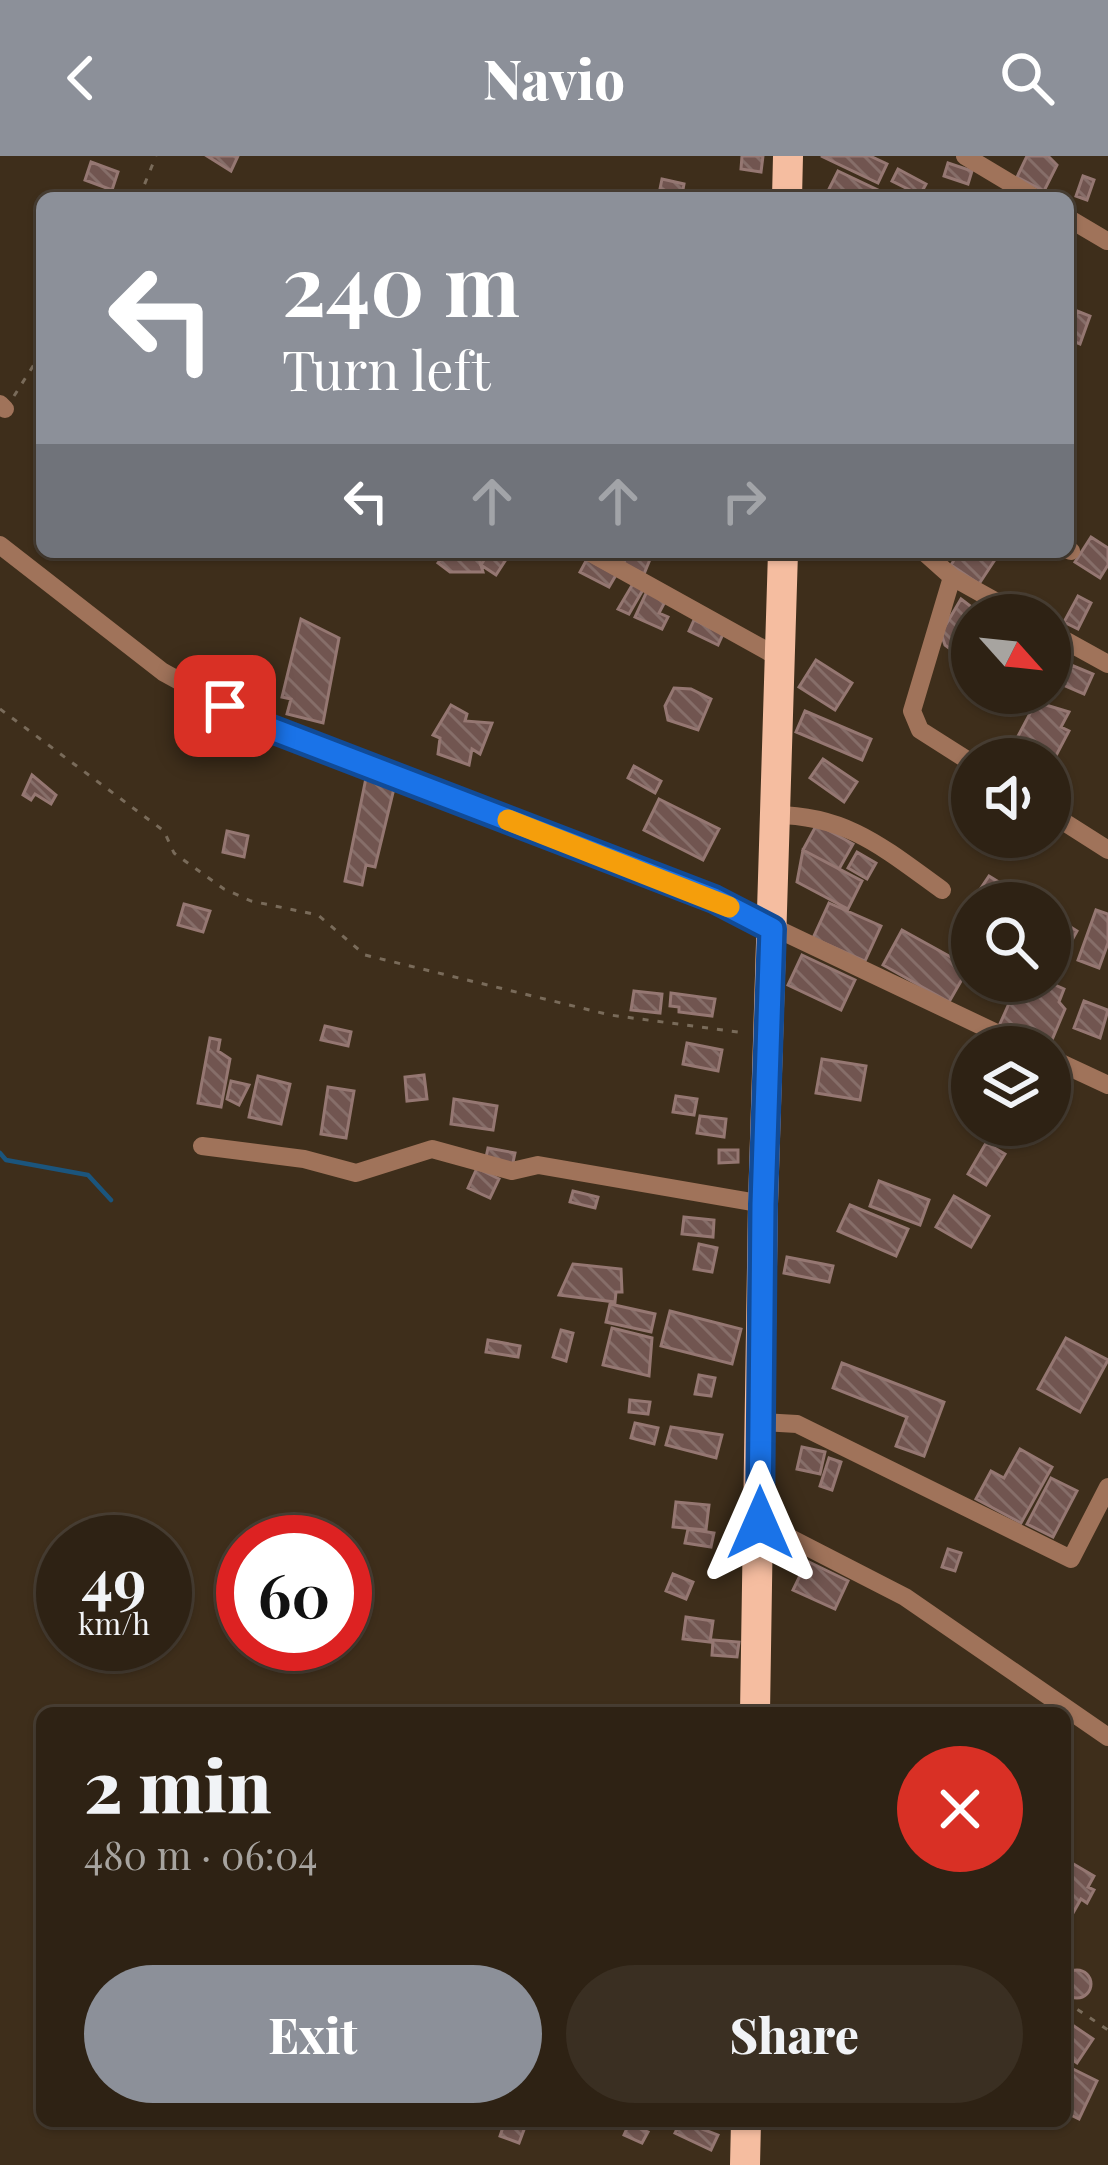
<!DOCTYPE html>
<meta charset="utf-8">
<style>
:root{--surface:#2e2214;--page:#3a2f22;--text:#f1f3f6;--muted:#a7a4a0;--line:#493f34;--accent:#8c9099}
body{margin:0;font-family:"Playfair Display",serif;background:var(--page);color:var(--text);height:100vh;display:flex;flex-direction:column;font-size:45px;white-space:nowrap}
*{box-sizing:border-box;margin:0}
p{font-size:39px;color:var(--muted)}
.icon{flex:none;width:66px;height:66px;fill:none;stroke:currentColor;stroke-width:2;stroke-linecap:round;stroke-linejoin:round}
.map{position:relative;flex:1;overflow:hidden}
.details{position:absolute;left:36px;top:1551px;width:1035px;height:420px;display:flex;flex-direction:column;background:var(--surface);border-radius:18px;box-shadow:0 3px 9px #0004,0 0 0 3px var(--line)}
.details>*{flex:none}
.banner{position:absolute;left:36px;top:36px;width:1038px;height:366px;border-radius:18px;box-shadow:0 3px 9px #0004,0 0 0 3px var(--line);background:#8c9099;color:#fff;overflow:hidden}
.needle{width:78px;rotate:117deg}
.buttons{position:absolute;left:951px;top:438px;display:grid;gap:24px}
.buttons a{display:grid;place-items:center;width:120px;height:120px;border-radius:50%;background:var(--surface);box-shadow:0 3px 9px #0004,0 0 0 3px var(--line);font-size:60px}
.speed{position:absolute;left:36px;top:1359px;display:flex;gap:24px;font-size:60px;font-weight:700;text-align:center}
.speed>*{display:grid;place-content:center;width:156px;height:156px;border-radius:50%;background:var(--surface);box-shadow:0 3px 9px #0004,0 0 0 3px var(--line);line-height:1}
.speed small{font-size:30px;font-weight:400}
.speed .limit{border:18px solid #d22;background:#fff;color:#111}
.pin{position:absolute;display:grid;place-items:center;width:102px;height:102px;color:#fff;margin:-51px;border-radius:24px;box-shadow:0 6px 18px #0006}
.me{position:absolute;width:132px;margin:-66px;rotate:0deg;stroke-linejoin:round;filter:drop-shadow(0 0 9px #0008)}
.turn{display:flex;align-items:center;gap:42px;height:252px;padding:0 48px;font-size:54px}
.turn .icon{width:156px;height:156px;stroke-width:2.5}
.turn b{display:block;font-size:84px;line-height:102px}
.lanes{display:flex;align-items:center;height:114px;padding:0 48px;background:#0003;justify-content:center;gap:60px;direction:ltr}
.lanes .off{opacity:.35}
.round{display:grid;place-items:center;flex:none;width:126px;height:126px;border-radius:63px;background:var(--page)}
.overview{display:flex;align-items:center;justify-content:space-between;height:204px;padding:0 48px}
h1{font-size:72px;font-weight:800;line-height:90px}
.action{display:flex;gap:24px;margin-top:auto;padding:24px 48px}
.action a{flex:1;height:138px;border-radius:72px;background:var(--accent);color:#fff;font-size:48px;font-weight:800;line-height:138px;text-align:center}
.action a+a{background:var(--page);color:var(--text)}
header{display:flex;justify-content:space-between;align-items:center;height:156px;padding:0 48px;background:var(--accent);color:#fff;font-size:54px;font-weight:800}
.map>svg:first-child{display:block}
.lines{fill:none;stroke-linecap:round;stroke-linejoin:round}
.stream{stroke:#1b557d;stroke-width:4.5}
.building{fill:url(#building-back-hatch);stroke:#957772;stroke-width:3}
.path{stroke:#796b5a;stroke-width:3;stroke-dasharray:6 9;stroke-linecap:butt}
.street{stroke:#a0735a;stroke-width:18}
.primary{stroke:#f5bda0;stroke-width:30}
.route-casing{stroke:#114b97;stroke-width:30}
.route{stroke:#1a73e8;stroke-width:21}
.slow{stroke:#f59e0b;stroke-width:21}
</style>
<header><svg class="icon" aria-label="back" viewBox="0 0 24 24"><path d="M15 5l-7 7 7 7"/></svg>Navio<svg class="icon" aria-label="search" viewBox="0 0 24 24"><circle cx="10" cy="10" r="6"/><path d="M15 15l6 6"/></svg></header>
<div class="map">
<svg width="1108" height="2009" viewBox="0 0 1108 2009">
<defs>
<pattern id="building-back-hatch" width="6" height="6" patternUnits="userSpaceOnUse" patternTransform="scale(3)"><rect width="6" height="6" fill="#715550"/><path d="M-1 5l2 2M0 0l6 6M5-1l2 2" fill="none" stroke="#866e69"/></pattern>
</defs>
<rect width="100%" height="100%" fill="#3e2e1b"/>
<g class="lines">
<!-- stream -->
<path class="stream" d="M0 997 6 1004 88 1019 111 1044"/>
</g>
<!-- building -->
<path class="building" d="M207 0H238L231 15Z
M742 0H763L761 16 741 13Z
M821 0H870L887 8 878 27Z
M1027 0H1048L1057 9 1044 35 1017 21Z
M91 6 118 16 112 34 85 24Z
M948 7 972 15 968 28 944 20Z
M898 13 926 28 920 39 892 25Z
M838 15 884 37 881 42H848L829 33Z
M1083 20 1094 24 1087 44 1076 40Z
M662 23 684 28 682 39 660 33Z
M1077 155 1090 160 1080 188 1068 183Z
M1091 381 1108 392V409L1100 422 1075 406Z
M446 396H477L483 416H450L438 407Z
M489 396 505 405 496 419 481 409Z
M628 396H653L644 418 623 409Z
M959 396H1000L979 428 951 409Z
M587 403 616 419 609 431 580 416Z
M634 426 644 432 629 458 618 453Z
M648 433 667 442 659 457 668 461 662 473 635 461Z
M1078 440 1091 447 1078 473 1064 466Z
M961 443 982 459H972V494L965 504 945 489 941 477Z
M301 463 339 482 323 567 287 558 291 543 282 541Z
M694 464 723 478 718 489 689 475Z
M816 504 852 527 835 554 799 531Z
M1071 509 1093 518 1084 538 1063 529Z
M674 532 691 533 711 543 698 574 668 564 665 550Z
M1036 546 1069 556 1061 571 1069 575 1050 611V603H1006Z
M451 549 467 558 465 565 492 567 480 598 472 593 469 609 438 598 440 582 433 579Z
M805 555 871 583 862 604 796 576Z
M823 603 857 626 844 646 810 622Z
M634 610 661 625 655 637 628 622Z
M367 617 396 624 375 711 366 709 362 729 345 725Z
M32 619 56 639 51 648 35 638 31 644 23 639Z
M659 643 719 673 703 704 644 674Z
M817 668 853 688 839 713 803 694Z
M227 675 248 680 244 701 223 696Z
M803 694 862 725 848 753 797 726Z
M857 696 876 707 867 723 848 712Z
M989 720 1033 747H984L977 738Z
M829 747 881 770 865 805 813 782Z
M184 748 210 755 203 776 178 769Z
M1096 754 1108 758V787L1099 812 1078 804Z
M1050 758 1077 775 1056 813 1050 809Z
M902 774 969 811 949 846 883 809Z
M802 799 855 824 841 854 788 829Z
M1019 825H1046L1064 833 1059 846 1065 853 1049 891 999 870Z
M634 835 662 838 660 857 631 854Z
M671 837 715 843 712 860 679 856V851L670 850Z
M1084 845 1108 854 1100 882 1074 872Z
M325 870 351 876 348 890 321 884Z
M210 882 220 884 218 895 230 903 221 951 198 947Z
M687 887 722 894 718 915 683 908Z
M822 903 866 910 860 944 816 937Z
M424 919 427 943 407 945 405 921Z
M258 920 290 928 281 968 249 961Z
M231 925 249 929 239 949 227 943Z
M328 931 354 935 346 982 321 978Z
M676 940 697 943 694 959 673 956Z
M454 943 497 950 493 974 451 968Z
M700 960 726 963 724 981 697 977Z
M986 987 1005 998 986 1029 968 1018Z
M488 992 515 997 512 1011 485 1006Z
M719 994H738V1006L719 1007Z
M477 1012 499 1023 490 1042 468 1032Z
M879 1025 929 1044 920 1069 870 1050Z
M573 1035 598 1041 595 1052 570 1046Z
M954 1040 989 1060 971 1091 936 1071Z
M850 1049 908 1073 896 1100 838 1075Z
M684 1061 714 1064 713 1081 682 1078Z
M699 1088 717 1092 712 1116 694 1113Z
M787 1101 833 1110 829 1126 784 1117Z
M573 1108 621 1113 622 1136H616L615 1146 559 1139Z
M610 1148 655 1158 651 1176 606 1166Z
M670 1155 741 1173 732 1208 661 1190Z
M612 1172 652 1182 649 1220 603 1209Z
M561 1174 573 1177 566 1205 553 1201Z
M1066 1182 1108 1204 1080 1256 1038 1233Z
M488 1184 520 1190 518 1201 486 1196Z
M842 1207 944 1246 924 1300 896 1290 907 1261 833 1232Z
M699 1219 715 1222 711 1240 695 1238Z
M630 1244 650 1246 648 1258 629 1256Z
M635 1267 658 1272 654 1288 631 1282Z
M671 1271 722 1279 716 1302 666 1289Z
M802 1291 825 1296 820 1318 797 1313Z
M1020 1293 1052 1311 1021 1367 976 1343 991 1315 1004 1322Z
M829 1302 841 1306 832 1334 820 1330Z
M1051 1322 1077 1335 1053 1381 1027 1368Z
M676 1346 709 1349 706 1374 673 1371Z
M688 1373 714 1377 711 1391 685 1387Z
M948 1393 961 1397 955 1415 942 1411Z
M807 1405 848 1425 835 1453 793 1434Z
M673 1418 693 1426 686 1443 666 1435Z
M686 1461 713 1465 710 1486 683 1483Z
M713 1484 739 1486 737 1501 712 1499Z
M1065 1703 1094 1720 1088 1731 1094 1734 1087 1747 1081 1743 1065 1771Z
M1063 1828a14 14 0 1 1 28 0a14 14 0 1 1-28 0Z
M1068 1866 1093 1883 1077 1907 1065 1899Z
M1071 1912 1097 1925 1079 1963 1065 1956V1925Z
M505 1965 525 1971 519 1987 500 1980Z
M681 1965 718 1979 711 1994 675 1977Z
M629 1968 648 1976 642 1987 624 1979Z"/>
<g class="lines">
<!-- path -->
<path class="path" d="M139 42 156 0
M14 240 42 196
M0 553 164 675 174 697 224 733 251 745 318 759 365 799 610 859 745 877
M1065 1845 1108 1874"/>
<!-- street -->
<path class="street" d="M965 0 1035 42
M1068 62 1107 85
M0 248 5 253
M0 389 163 516 256 567 714 743 1026 891
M1068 394 1071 395
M589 396 778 501
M924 396 952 421 1020 459
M952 421 912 555 920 574 972 607
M1050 476 1108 508
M1050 657 1108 694
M775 659C847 659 885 693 942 734
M1050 902 1108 929
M202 990 304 1003 356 1017 432 993 512 1015 538 1009 763 1048
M761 1266 797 1268 1071 1403 1108 1331
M761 1367 905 1441 1108 1581"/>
<!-- primary -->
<path class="primary" d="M787 42 788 0
M755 1557 763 1048 783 396
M745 2009 746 1965"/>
</g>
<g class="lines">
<defs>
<path id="route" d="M225 550 256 567 714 743 772 773 763 1048 760 1367"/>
</defs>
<!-- route casing -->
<use href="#route" class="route-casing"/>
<!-- route -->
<use href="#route" class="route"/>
<!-- slow -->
<path class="slow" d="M508 664 729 751"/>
</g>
</svg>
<div class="buttons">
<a><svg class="needle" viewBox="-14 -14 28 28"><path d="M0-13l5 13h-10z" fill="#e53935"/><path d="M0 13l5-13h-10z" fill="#a7a4a0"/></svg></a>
<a><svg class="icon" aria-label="sound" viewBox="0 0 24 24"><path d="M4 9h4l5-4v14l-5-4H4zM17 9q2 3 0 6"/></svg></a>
<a><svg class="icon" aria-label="search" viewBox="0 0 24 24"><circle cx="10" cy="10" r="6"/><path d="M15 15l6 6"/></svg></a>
<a><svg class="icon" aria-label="layers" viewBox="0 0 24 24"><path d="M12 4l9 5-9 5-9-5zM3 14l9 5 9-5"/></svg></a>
</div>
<div class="speed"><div>49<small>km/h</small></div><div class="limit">60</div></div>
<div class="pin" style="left:225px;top:550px;background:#d93025"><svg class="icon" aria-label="arrive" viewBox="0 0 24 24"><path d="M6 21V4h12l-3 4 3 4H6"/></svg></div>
<svg class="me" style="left:760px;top:1367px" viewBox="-20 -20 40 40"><path d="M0-17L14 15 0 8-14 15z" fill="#1a73e8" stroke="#fff" stroke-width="4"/></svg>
<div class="banner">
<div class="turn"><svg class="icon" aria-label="left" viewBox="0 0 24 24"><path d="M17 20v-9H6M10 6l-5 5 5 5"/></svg><div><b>240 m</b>Turn left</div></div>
<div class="lanes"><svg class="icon" aria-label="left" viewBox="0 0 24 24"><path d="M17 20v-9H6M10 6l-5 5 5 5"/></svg><svg class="icon off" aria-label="ahead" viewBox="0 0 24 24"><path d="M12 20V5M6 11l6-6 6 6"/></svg><svg class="icon off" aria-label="ahead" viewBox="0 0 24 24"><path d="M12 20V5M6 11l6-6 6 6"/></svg><svg class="icon off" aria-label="right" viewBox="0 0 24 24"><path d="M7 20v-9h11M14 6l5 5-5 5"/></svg></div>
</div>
<section class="details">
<div class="overview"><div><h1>2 min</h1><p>480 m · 06:04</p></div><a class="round" style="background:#d93025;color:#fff"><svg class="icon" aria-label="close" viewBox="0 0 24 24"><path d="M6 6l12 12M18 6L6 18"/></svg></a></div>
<div class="action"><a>Exit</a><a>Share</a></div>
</section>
</div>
